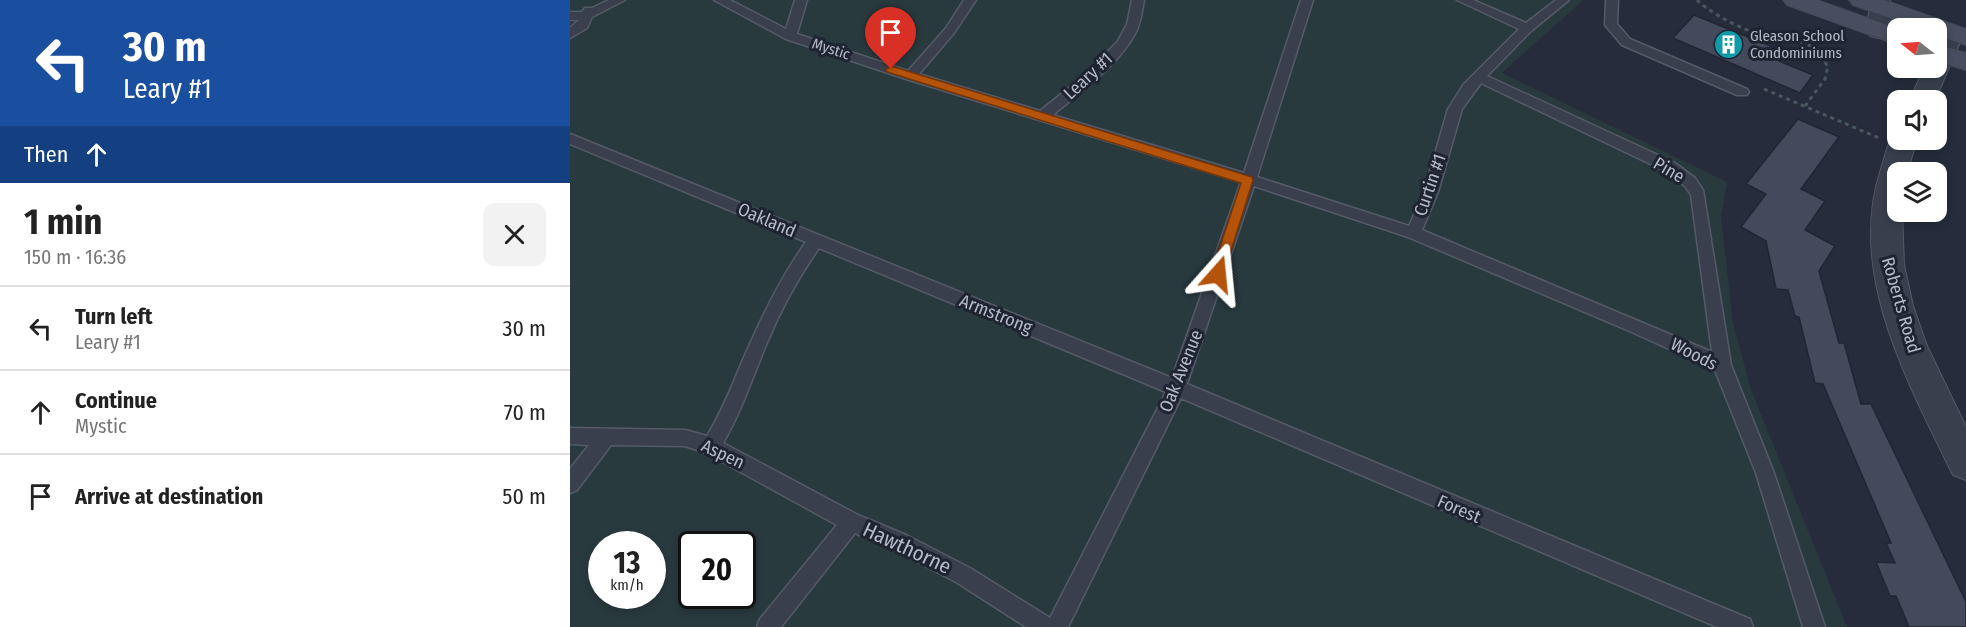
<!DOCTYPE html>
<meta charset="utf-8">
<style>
:root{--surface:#fff;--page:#f2f2f2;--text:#222;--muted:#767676;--line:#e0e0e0}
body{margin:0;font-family:"Fira Sans Condensed",sans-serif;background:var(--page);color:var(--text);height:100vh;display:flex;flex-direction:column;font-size:22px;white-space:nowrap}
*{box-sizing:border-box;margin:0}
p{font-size:20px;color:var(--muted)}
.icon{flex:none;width:33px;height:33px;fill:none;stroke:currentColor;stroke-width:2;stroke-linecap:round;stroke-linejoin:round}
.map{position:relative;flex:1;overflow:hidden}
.side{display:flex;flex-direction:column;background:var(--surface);width:570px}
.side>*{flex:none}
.banner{background:#1a4fa0;color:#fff;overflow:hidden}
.needle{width:39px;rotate:287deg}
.buttons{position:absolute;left:1317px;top:18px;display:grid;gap:12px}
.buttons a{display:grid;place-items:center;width:60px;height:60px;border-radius:12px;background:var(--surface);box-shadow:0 3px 9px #0003;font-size:30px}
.speed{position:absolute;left:18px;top:531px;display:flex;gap:12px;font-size:30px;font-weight:700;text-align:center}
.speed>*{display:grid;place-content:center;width:78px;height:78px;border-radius:50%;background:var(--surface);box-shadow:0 3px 9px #0003;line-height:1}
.speed small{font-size:15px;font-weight:400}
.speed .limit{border:3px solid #111;border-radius:9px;background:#fff;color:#111}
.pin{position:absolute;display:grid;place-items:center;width:51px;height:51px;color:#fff;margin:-62px -26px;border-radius:50% 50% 50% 0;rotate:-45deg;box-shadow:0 0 6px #0007}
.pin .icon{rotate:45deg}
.me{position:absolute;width:66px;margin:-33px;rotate:18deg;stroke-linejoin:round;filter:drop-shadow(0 0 4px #0008)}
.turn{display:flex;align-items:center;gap:21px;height:126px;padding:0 24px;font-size:27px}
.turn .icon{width:78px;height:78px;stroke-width:2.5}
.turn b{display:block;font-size:42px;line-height:51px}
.then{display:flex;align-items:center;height:57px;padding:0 24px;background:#0003;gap:12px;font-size:22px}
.round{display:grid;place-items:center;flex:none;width:63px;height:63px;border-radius:12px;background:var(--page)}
.head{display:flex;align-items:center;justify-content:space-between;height:102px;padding:0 24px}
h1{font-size:36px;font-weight:700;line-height:45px}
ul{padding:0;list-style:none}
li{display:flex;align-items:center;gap:18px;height:84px;padding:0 24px;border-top:2px solid var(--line)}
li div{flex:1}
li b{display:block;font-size:22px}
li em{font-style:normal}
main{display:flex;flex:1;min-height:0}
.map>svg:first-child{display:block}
.green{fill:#293a3f;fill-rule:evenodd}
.building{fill:#424a5b;stroke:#202634;stroke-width:1.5}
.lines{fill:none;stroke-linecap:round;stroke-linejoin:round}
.lane-casing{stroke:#545a68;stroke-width:3}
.street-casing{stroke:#545a68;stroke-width:2}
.secondary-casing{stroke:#424856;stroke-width:2}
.path{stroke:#48575d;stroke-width:3;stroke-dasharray:4 4;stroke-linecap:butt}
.lane{fill:#393f4d;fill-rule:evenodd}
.street{fill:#393f4d;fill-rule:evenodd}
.secondary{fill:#484e5f;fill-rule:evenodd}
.route{fill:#b45309;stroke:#753606;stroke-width:1.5}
.labels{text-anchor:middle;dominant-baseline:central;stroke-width:6;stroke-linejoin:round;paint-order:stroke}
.far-poi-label{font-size:15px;fill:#b5bac8;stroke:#1e2432;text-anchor:start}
.far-street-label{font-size:15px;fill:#b5bac8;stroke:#1e2432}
.street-label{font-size:18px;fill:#b5bac8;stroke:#1e2432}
.near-street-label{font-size:21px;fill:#b5bac8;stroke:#1e2432}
</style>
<main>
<section class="side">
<div class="banner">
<div class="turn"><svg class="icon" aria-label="left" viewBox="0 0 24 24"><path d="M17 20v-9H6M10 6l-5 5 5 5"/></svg><div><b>30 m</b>Leary #1</div></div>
<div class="then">Then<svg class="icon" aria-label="ahead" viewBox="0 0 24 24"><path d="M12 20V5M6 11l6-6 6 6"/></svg></div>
</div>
<div class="head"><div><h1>1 min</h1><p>150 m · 16:36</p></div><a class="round"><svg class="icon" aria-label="close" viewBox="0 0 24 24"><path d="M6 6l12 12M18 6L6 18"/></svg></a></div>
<ul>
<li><svg class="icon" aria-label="left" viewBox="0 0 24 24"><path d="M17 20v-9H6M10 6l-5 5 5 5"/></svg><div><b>Turn left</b><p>Leary #1</p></div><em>30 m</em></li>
<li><svg class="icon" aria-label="ahead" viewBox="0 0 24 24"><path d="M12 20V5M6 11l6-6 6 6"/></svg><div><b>Continue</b><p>Mystic</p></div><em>70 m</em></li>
<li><svg class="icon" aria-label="arrive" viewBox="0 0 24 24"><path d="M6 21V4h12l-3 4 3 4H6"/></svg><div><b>Arrive at destination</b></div><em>50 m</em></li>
</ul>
</section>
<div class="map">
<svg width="1396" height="627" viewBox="0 0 1396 627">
<rect width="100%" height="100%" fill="#262c3c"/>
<!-- green -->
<path class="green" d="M0 0H1013L932 73 1157 182 1151 217 1163 323 1181 390 1277 627H0ZM32 544H82V596H32ZM122 544H172V596H122Z"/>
<!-- building -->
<path class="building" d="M1124 15 1215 52 1209 61 1243 75 1230 93 1103 38Z
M1228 119 1269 137 1231 189 1255 201 1235 230 1265 246 1249 271 1269 343H1274L1291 404H1301L1396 602V627H1339L1326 596H1320L1306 562 1325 563 1316 543H1321L1253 384 1245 383 1229 317 1225 316 1218 290 1206 289 1196 241 1171 227 1196 194 1176 184Z"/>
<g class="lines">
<defs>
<path id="lane" d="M39 0H55L22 17 17 28 0 38V28L9 20H0V12H12L15 8H22Z
M144 0H160L216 29 225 0H237L227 34 338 71 376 28 394 0H406L384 33 349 74 470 111 516 74 548 41 557 24 562 0H574C572 11 571 22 566 32 548 66 512 90 483 115L674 173 731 0H743L687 177 839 226 854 192 878 109 894 84 949 29 887 0H903L956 23 986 0H999L961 31 917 76 1105 163 1125 178 1133 190 1161 365 1204 473 1255 627H1233L1186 473 1145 370 1055 329 838 237 684 186 617 384 1180 619 1183 627H1147L611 398 498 627H456L386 582 322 549 285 533 211 627H187L190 619 267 525 136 453 115 446 41 445 7 490 0 493V469L19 445 0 444V428L115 430 137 436C156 405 165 376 180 344 196 308 213 274 236 242L0 144V134L602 378 671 182 336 79 216 39ZM911 83 1095 171 1115 186 1121 195 1142 352 852 230 868 192 892 109ZM249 248 596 392 480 618 400 568 336 535 288 515 153 443C171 412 182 379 196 345 210 311 228 278 249 248Z
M1036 0H1048L1047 24 1060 39 1177 89 1179 92 1177 95H1167L1052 45 1035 25Z"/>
<path id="street" d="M1298 0H1320C1323 11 1323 27 1316 36L1308 38 1300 36 1296 31 1300 7Z
M1382 26 1390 28 1394 33 1365 100H1340L1354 68H1366V41L1374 28Z
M1328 133V140H1347L1337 172H1328V212H1332L1334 265 1343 306 1357 346 1396 427V480L1383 475C1339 384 1276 273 1311 169 1315 158 1317 139 1328 133Z"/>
<path id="secondary" d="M1213 0H1247L1328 29V45L1217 5Z
M1279 0H1314L1396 29V45L1366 35V28H1348L1283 5Z
M1366 44 1396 53V70L1366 61Z"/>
</defs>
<!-- lane casing -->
<use href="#lane" class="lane-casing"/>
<!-- street casing -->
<use href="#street" class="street-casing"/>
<!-- secondary casing -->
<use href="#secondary" class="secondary-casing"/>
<!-- path -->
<path class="path" d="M1127 0C1148 20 1197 42 1227 42 1238 42 1249 39 1259 35
M1194 89 1309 138
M1235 106 1255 79 1258 66 1236 42"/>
<!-- lane -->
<use href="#lane" class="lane"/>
<!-- street -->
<use href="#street" class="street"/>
<!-- secondary -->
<use href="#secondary" class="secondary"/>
</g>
<!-- route -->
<path class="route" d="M321 66 682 177 683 180 653 277H643L641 274 671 183 317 72 316 69Z"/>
<!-- icons -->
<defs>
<symbol id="building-disc" viewBox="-11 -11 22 22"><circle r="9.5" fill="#0f9aa8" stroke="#1e2432"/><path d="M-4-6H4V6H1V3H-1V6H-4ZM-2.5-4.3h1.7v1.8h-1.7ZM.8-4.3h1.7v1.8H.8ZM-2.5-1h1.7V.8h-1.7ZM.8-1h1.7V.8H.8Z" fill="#fff"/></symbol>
</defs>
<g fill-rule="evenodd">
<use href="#building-disc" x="1142" y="28" width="33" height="33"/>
</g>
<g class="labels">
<!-- far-poi labels -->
<g class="far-poi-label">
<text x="1180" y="36">Gleason School<tspan x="1180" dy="17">Condominiums</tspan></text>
</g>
<!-- far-street labels -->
<g class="far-street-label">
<text transform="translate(261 49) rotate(18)">Mystic</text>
</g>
<!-- street labels -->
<g class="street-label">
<text transform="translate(518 76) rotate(-43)">Leary #1</text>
<text transform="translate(1099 170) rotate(30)">Pine</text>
<text transform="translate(860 185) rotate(-71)">Curtin #1</text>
<text transform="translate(197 220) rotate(23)">Oakland</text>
<text transform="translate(1331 305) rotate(74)">Roberts Road</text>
<text transform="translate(426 314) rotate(22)">Armstrong</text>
<text transform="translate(1124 354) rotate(27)">Woods</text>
<text transform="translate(611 371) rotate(-68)">Oak Avenue</text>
<text transform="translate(153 454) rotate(25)">Aspen</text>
<text transform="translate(889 509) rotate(23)">Forest</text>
</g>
<!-- near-street labels -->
<g class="near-street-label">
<text transform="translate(337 548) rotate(25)">Hawthorne</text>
</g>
</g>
</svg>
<div class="buttons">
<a><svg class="needle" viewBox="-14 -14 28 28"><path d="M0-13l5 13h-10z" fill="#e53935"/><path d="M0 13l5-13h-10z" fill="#767676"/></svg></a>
<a><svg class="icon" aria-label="sound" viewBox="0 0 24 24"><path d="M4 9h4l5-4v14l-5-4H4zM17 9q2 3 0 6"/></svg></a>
<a><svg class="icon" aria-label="layers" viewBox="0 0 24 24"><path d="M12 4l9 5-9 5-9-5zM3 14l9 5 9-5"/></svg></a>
</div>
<div class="speed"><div>13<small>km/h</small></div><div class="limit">20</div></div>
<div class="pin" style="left:321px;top:69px;background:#d93025"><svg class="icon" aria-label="arrive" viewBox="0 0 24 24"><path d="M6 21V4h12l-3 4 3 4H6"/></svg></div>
<svg class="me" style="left:648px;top:274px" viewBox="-20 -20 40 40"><path d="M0-17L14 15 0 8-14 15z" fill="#b45309" stroke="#fff" stroke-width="4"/></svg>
</div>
</main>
